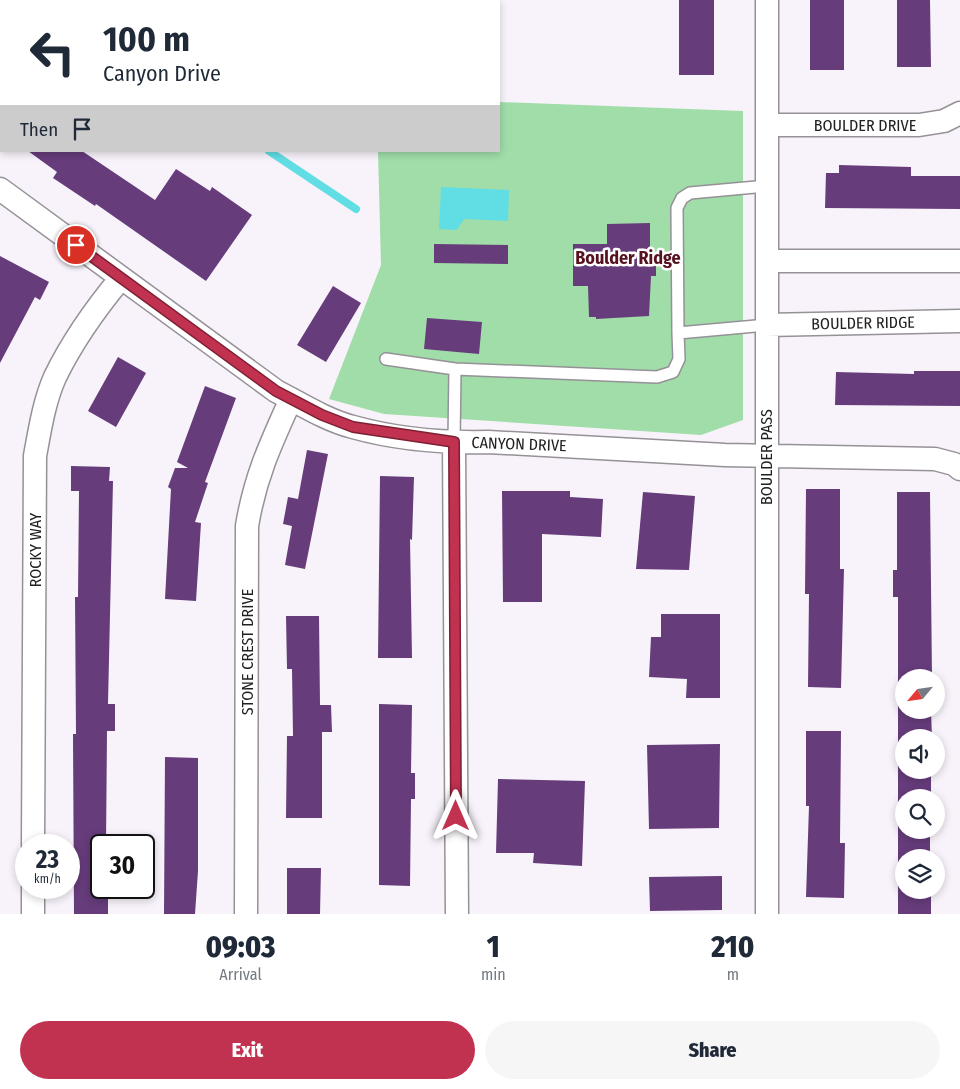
<!DOCTYPE html>
<style>
:root{--surface:#fff;--page:#f6f6f7;--text:#1f2937;--muted:#747a83;--accent:#c13150}
body{margin:0;font-family:"Fira Sans Condensed",sans-serif;background:var(--page);color:var(--text);height:100vh;display:flex;flex-direction:column;font-size:19px;white-space:nowrap}
*{box-sizing:border-box;margin:0}
p{font-size:16px;color:var(--muted)}
.icon{flex:none;width:28px;height:28px;fill:none;stroke:currentColor;stroke-width:2;stroke-linecap:round;stroke-linejoin:round}
.map{position:relative;height:914px;overflow:hidden}
.panel{display:flex;flex-direction:column;background:var(--surface);flex:1}
.panel>*{flex:none}
.banner{position:absolute;left:0px;top:0px;width:500px;height:152px;box-shadow:0 2px 8px #0003;background:#fff;color:var(--text);overflow:hidden}
.needle{width:32px;rotate:241deg}
.tools{position:absolute;left:895px;top:669px;display:grid;gap:10px}
.tools a{display:grid;place-items:center;width:50px;height:50px;border-radius:50%;background:var(--surface);box-shadow:0 2px 8px #0003;font-size:25px}
.speed{position:absolute;left:15px;top:834px;display:flex;gap:10px;font-size:25px;font-weight:700;text-align:center}
.speed>*{display:grid;place-content:center;width:65px;height:65px;border-radius:50%;background:var(--surface);box-shadow:0 2px 8px #0003;line-height:1}
.speed small{font-size:12px;font-weight:400}
.speed .limit{border:2px solid #111;border-radius:8px;background:#fff;color:#111}
.pin{position:absolute;display:grid;place-items:center;width:42px;height:42px;color:#fff;margin:-21px;border:2px solid #fff;border-radius:50%;box-shadow:0 1px 5px #0007}
.me{position:absolute;width:55px;margin:-28px;rotate:0deg;stroke-linejoin:round;filter:drop-shadow(0 0 4px #0008)}
.turn{display:flex;align-items:center;gap:18px;height:105px;padding:0 20px;font-size:22px}
.turn .icon{width:65px;height:65px;stroke-width:2.5}
.turn b{display:block;font-size:35px;line-height:42px}
.then{display:flex;align-items:center;height:48px;padding:0 20px;background:#0003;gap:10px;font-size:19px}
.eta{display:flex;justify-content:space-evenly;align-items:center;height:85px;text-align:center}
.eta b{font-size:30px;font-weight:800;line-height:35px}
.cta{display:flex;gap:10px;margin-top:auto;padding:10px 20px}
.cta a{flex:1;height:58px;border-radius:30px;background:var(--accent);color:#fff;font-size:20px;font-weight:800;line-height:58px;text-align:center}
.cta a+a{background:var(--page);color:var(--text)}
.map>svg:first-child{display:block}
.green{fill:#a0dda8}
.water{fill:#61dee4}
.lines{fill:none;stroke-linecap:round;stroke-linejoin:round}
.stream{stroke:#61dee4;stroke-width:8}
.building{fill:#663c7b}
.service-casing{stroke:#959197;stroke-width:14}
.minor-casing{stroke:#959197;stroke-width:25}
.service{stroke:#fff;stroke-width:11}
.minor{stroke:#fff;stroke-width:22}
.route-casing{stroke:#7d2034;stroke-width:12}
.route{stroke:#c13150;stroke-width:9}
.labels{text-anchor:middle;dominant-baseline:central;stroke-width:5;stroke-linejoin:round;paint-order:stroke}
.street-label{font-size:16px;fill:#212022;stroke:#fff}
.neighbourhood-label{font-size:18px;font-weight:bold;fill:#571220;stroke:#fff}
</style>
<div class="map">
<svg width="960" height="914" viewBox="0 0 960 914">
<rect width="100%" height="100%" fill="#f8f3fa"/>
<!-- green -->
<path class="green" d="M499 102 743 111V420L701 435 384 414 329 399 381 265 378 151H499Z"/>
<!-- water -->
<path class="water" d="M441 187 509 190 508 221 464 219 457 230 439 229Z"/>
<g class="lines">
<!-- stream -->
<path class="stream" d="M61 0 62 1
M269 151 356 209"/>
</g>
<!-- building -->
<path class="building" d="M679 0H714V75H679Z
M810 0H844V70H810Z
M897 0H930L931 67H897Z
M28 151H82L155 200 176 169 210 191 212 187 252 215 206 281 96 204 95 206 53 178 57 172Z
M839 165 911 167V176H960V209L825 208 826 173H839Z
M650 223V253H656V276H651L649 316 596 319V317H589L588 286H573V244H607V224Z
M434 244 508 245V264L434 263Z
M0 256 49 282 40 300 35 297 0 363Z
M333 286 361 303 326 362 297 345Z
M427 318 482 322 479 354 424 349Z
M118 357 146 373 116 427 88 411Z
M914 371H960V406L835 405 836 372 914 374Z
M205 386 236 398 205 482 208 483 195 522 201 523 196 601 165 599 171 489 168 487 175 468H188L177 462Z
M307 450 328 454 305 569 285 565 292 526 283 524 288 497 298 499Z
M71 466 110 467 109 481H113L108 704H115V731H107L106 845H101V888H108V914H74L73 734H76L75 597H78L79 491H71Z
M380 476 414 477 412 540 410 539 412 658H378Z
M806 489H840V569H844L841 688 808 687 809 594H805Z
M502 491H570V497L603 499 601 537 542 534V602H503Z
M643 492 695 496 689 570 636 569Z
M897 492H930L932 678H904V710H931L932 738H904V770H931V797L904 798V830H930V858H904V890H931V914H898V597H893V570H897Z
M661 614H720V698H686L687 679 649 677 651 637H661Z
M286 616H319L320 705H331L332 732H322V818H286L287 736H293L292 669H287Z
M379 704 412 705 411 773H415V799H411L410 886 379 885Z
M806 731H841L840 843H845L844 898 806 897 809 806H806Z
M720 744 719 828 649 829 647 745Z
M165 757 198 758V871L195 914H164Z
M498 779 585 781 582 866 533 863 534 853H496Z
M287 868H321L320 914H287Z
M722 876V910L650 911 649 877Z"/>
<g class="lines">
<defs>
<path id="service" d="M678 333 677 208 682 198 690 193 767 186
M386 359 455 369
M454 442 455 369 657 377 673 372 679 359 678 333 766 325"/>
<path id="minor" d="M767 125H919L944 121 960 113
M0 189 276 391C301 404 326 420 353 427 396 439 444 443 488 442L725 455 935 459 954 464 960 469
M767 261H960
M766 325 960 321
M454 442 457 914
M33 845 35 456C40 429 44 402 55 377 72 342 96 308 121 278
M33 914V888
M246 914 247 526C255 477 271 443 291 399
M767 914V0"/>
</defs>
<!-- service casing -->
<use href="#service" class="service-casing"/>
<!-- minor casing -->
<use href="#minor" class="minor-casing"/>
<!-- service -->
<use href="#service" class="service"/>
<!-- minor -->
<use href="#minor" class="minor"/>
</g>
<g class="lines">
<defs>
<path id="route" d="M76 245 276 391 322 415 353 427 454 442 456 816"/>
</defs>
<!-- route casing -->
<use href="#route" class="route-casing"/>
<!-- route -->
<use href="#route" class="route"/>
</g>
<g class="labels">
<!-- street labels -->
<g class="street-label">
<text x="865" y="125">BOULDER DRIVE</text>
<text transform="translate(863 323) rotate(-1)">BOULDER RIDGE</text>
<text transform="translate(519 444) rotate(2)">CANYON DRIVE</text>
<text transform="translate(766 457) rotate(-90)">BOULDER PASS</text>
<text transform="translate(35 550) rotate(-90)">ROCKY WAY</text>
<text transform="translate(247 652) rotate(-90)">STONE CREST DRIVE</text>
</g>
<!-- neighbourhood labels -->
<g class="neighbourhood-label">
<text x="628" y="258">Boulder Ridge</text>
</g>
</g>
</svg>
<div class="tools">
<a><svg class="needle" viewBox="-14 -14 28 28"><path d="M0-13l5 13h-10z" fill="#e53935"/><path d="M0 13l5-13h-10z" fill="#747a83"/></svg></a>
<a><svg class="icon" aria-label="sound" viewBox="0 0 24 24"><path d="M4 9h4l5-4v14l-5-4H4zM17 9q2 3 0 6"/></svg></a>
<a><svg class="icon" aria-label="search" viewBox="0 0 24 24"><circle cx="10" cy="10" r="6"/><path d="M15 15l6 6"/></svg></a>
<a><svg class="icon" aria-label="layers" viewBox="0 0 24 24"><path d="M12 4l9 5-9 5-9-5zM3 14l9 5 9-5"/></svg></a>
</div>
<div class="speed"><div>23<small>km/h</small></div><div class="limit">30</div></div>
<div class="pin" style="left:76px;top:245px;background:#d93025"><svg class="icon" aria-label="arrive" viewBox="0 0 24 24"><path d="M6 21V4h12l-3 4 3 4H6"/></svg></div>
<svg class="me" style="left:456px;top:816px" viewBox="-20 -20 40 40"><path d="M0-17L14 15 0 8-14 15z" fill="#c13150" stroke="#fff" stroke-width="4"/></svg>
<div class="banner">
<div class="turn"><svg class="icon" aria-label="left" viewBox="0 0 24 24"><path d="M17 20v-9H6M10 6l-5 5 5 5"/></svg><div><b>100 m</b>Canyon Drive</div></div>
<div class="then">Then<svg class="icon" aria-label="arrive" viewBox="0 0 24 24"><path d="M6 21V4h12l-3 4 3 4H6"/></svg></div>
</div>
</div>
<section class="panel">
<div class="eta">
<div><b>09:03</b><p>Arrival</p></div>
<div><b>1</b><p>min</p></div>
<div><b>210</b><p>m</p></div>
</div>
<div class="cta"><a>Exit</a><a>Share</a></div>
</section>
